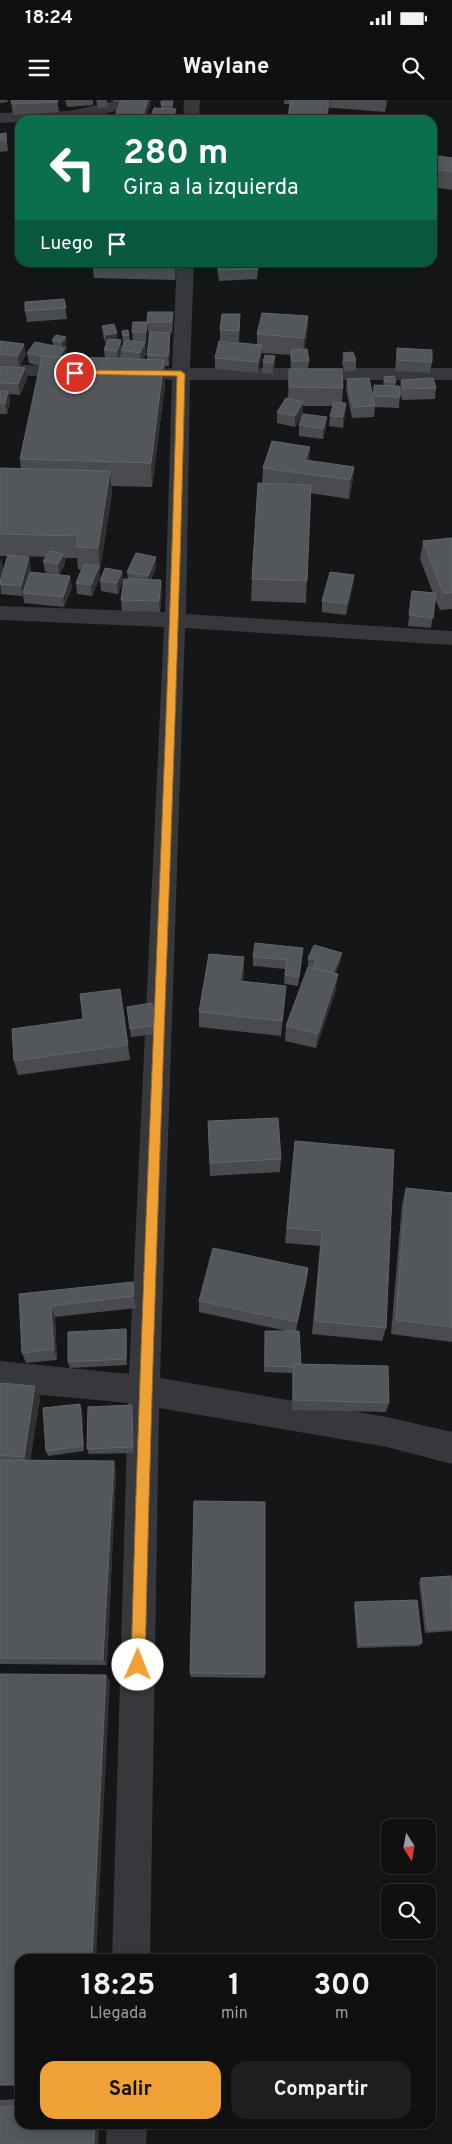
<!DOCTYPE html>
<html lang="es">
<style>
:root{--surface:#101011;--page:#1e1e1f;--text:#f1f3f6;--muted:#9c9d9f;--line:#303031;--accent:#efa136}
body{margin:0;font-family:Overpass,sans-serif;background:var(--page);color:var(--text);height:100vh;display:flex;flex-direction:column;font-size:19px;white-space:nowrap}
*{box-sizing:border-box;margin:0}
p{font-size:16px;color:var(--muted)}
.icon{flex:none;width:28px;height:28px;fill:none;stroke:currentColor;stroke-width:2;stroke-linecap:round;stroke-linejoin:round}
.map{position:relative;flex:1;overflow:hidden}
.panel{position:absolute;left:15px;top:1854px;width:421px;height:175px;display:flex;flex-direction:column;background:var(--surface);border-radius:15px;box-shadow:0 2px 8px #0003,0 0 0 1px var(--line)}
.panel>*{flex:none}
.top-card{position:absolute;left:15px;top:15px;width:422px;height:152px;border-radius:15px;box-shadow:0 2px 8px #0003,0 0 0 1px var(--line);background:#0b6e4f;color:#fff;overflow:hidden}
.needle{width:32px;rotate:169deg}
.controls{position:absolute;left:381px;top:1719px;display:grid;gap:10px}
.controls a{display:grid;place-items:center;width:55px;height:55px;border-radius:10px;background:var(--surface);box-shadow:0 2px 8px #0003,0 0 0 1px var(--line);font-size:25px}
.pin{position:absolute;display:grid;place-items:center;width:42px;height:42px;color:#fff;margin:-21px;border:2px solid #fff;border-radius:50%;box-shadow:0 1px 5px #0007}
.me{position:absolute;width:55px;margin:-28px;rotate:1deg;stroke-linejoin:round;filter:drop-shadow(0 0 4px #0008)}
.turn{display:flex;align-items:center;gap:18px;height:105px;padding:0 25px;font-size:22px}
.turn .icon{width:65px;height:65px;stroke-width:2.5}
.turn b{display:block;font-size:35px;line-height:42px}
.then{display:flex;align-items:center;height:48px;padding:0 25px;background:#0003;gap:10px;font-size:19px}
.eta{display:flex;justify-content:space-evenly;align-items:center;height:85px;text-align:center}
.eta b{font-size:30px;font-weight:700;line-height:35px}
.action{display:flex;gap:10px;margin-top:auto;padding:10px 25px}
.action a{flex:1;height:58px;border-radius:15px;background:var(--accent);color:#111;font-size:20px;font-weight:700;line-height:58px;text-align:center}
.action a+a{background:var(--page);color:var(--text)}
.status{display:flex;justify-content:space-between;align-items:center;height:35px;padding:0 25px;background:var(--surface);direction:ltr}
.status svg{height:14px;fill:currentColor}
header{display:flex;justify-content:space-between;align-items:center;height:65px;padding:0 25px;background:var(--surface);font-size:22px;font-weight:700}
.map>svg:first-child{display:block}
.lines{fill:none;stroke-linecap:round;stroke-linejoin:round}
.minor{fill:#36383c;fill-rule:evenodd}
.wall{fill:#494b4f;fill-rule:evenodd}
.shaded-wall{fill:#303234}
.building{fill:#53565a;stroke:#616469}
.route{fill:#efa136;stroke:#9b6923}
</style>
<div class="status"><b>18:24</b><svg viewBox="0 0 49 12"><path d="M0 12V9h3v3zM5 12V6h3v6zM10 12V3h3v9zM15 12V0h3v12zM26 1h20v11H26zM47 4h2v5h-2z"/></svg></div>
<header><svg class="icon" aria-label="menu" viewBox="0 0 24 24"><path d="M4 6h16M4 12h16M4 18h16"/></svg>Waylane<svg class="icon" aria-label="search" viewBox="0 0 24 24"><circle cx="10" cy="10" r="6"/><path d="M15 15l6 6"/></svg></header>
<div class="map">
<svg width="452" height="2044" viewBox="0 0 452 2044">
<rect width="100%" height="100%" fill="#151617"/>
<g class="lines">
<!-- minor -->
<path class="minor" d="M121 0H143L140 3 124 9 86 18 0 23V13L69 11Z
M184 0H200L199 20H183Z
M177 162H194L190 268H452V280H190L186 514 452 531V545L185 528 160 1278 387 1317 452 1332V1364L387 1347 159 1308 150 1859H112L128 1303 0 1291V1261L129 1274 164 527 0 520V506L165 512 172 280 158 278 155 274 158 270 172 268Z
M0 264 76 267 82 269 85 273 82 277 76 279 0 274Z
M107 2024H147L146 2044H106Z"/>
</g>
<!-- wall -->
<path class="wall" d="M0 0H7L8 2 0 3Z
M11 0H57L59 12 13 15Z
M65 0H93V5L67 7Z
M96 0H107L108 7 98 8Z
M109 0H151V1L145 20H115V16L120 3Z
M284 0H388L385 12 284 4Z
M161 1H173V9L176 20H183H152L151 16 161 8Z
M6 33 8 51 0 52V34Z
M432 55 452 58V90L432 87Z
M92 162H179L180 169H177L175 180 94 178Z
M216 162H257L258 169 257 179 219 181Z
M64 199 67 219 27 222 25 211Z
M148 212 173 223 172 233H170V243L169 266H165V284L152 387 111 386 112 393 100 470H99L100 477 92 496 77 494 76 483 82 470 78 469 77 458H65V464L59 475 72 487 64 507 24 503 23 494 22 496 1 494 0 481 8 456H0V368H21L20 359 40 266 29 263 27 253 53 245 52 240 56 235 67 248 66 250V257L105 258 104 250 106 244 103 236 102 226 118 240 121 248 123 245 122 231 129 235 130 241H133L132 232 147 222V233L146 243H143H145L146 254 143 259H147L149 232H148L147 222ZM18 456 46 457 43 461 45 472 57 475 26 483 31 468Z
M240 214 239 242 220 241V230Z
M308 216 307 234 304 250 309 261 308 269 343 288 342 303 345 314 343 328 329 326 330 316 333 306H303V313L295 327 277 323V312L288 299 289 269H291L290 255 262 253 258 273 215 269V258L257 244V234Z
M0 241 26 255 19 267 0 265Z
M397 248 432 262 430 273 395 271Z
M343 253 356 260V270L345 272 342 264Z
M275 256V266L273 274 262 273 263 262Z
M0 266 25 268 27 279 20 295 9 294 10 302 7 314H0Z
M384 277 396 282 395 286 400 288 401 280 436 288 435 299 402 300 400 293 399 308 375 307 374 317 352 318 346 289 347 279 373 295 374 285H383Z
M299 325 326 328 323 339 299 336Z
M309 361 354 367 352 385 349 399 310 393 306 503 251 501 252 479 262 383 263 368Z
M452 438V509L440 510 435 499 431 528 408 526 412 491 433 493 420 459 423 441Z
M156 467 151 480 162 491 160 512 122 511 121 500 128 479 127 472Z
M122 471 123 481 118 494 101 491 100 481Z
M354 475 353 486 346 515 322 512V501Z
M253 857H302L298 886 284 884 285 869 253 866Z
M308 858 340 863 335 874 336 890 316 948 285 941 286 926 308 867Z
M244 873 243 882 285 901 281 936 199 927V912Z
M127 907 156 925V934L131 937Z
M128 945 130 960 18 975 14 961Z
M208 1021 281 1059 280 1072 210 1076Z
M295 1041 386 1228 382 1241 312 1234 320 1146 285 1143Z
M406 1088 452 1093V1242L391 1234 402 1104Z
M308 1168 307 1179 296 1231 301 1264 389 1303 386 1312 292 1310V1273L264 1272 265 1231H287L199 1212V1201Z
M133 1182 136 1208 55 1217 57 1260 26 1263 22 1253 19 1194Z
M126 1229 127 1236V1265L70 1268 68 1262Z
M0 1283 35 1286 40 1298 30 1361 116 1371 107 1565 0 1564Z
M82 1310 84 1351 48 1356 46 1351Z
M134 1311V1353L89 1354 87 1349Z
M421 1478 452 1479V1531L425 1533 419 1482Z
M355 1502 422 1543 419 1546 357 1548 354 1506Z
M190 1573 265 1574 264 1578 191 1577Z
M20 1999V2024H99L98 2044H0V2000Z"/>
<!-- shaded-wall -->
<path class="shaded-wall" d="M148 0H151V1L145 20H142Z
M329 0H330L329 8 328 20H326Z
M386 0H388L385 12Z
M176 9V20H173V17Z
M175 162H176L177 171 175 180Z
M173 212V223L172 233V222Z
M308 216 307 234 303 256 304 238Z
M147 222V233L146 243V232Z
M117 233 118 244 106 246V235Z
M170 233V243L169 266 168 256Z
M66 237 67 248 66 250V259H57L63 251 62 242Z
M121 240 122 250H121V253L118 261 117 251Z
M145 243 146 254 141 263 140 253Z
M24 244 26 255 19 267 18 256Z
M262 245V255L258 273V262Z
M275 256V266L273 274V263Z
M164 260 165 284 152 387 151 363Z
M25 268 27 279 20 295 18 284Z
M8 291 10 302 7 314 5 304Z
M303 302V313L295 327V316Z
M346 303 345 314 343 328V317Z
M327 317 326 328 323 339V329Z
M310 347 309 365 305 360Z
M354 367 352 385 349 399 350 380Z
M110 371 112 393 100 470 98 448Z
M64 454 65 464 59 475 58 464Z
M29 457 31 468 22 496 21 486Z
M156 457V467L148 486V476Z
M2 458 3 469 0 477V462Z
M99 466 100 477 92 496 91 485Z
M122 471 123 481 118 494 117 483Z
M354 475 353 486 346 515 347 504Z
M70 476 72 487 64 507 63 497Z
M161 480 162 491 160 512 159 501Z
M342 853 340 863 330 884 331 875Z
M244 857V873L240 897V881Z
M338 874 336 890 316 948 318 934Z
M286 886 285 901 281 936 282 921Z
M308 1168 307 1179 295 1233 297 1222Z
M133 1182 135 1193 136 1208 134 1196Z
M51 1206 55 1217 57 1260 54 1249Z
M126 1229 127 1236V1265L126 1259Z
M35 1286 40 1298 29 1368 24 1357Z
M80 1304 82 1310 84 1351 83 1346Z
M132 1305 134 1311V1353L133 1347Z
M114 1361 116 1371 107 1565 103 1559Z
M106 1575 110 1581 96 1859H92Z
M95 2024H99L98 2044H94Z"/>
<!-- building -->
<path class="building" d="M11 0H57L58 2 12 4Z
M125 0H148L142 18 115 16 120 2Z
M291 0H329L326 20H287Z
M161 1H173L172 5H161Z
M154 8 176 9 173 17 151 16Z
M166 19 183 20H166Z
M6 33V41H0V34Z
M432 55 452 58V72L432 68Z
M218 162H257L258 169 219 170Z
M64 199 66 208 25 211V202Z
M148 212H173L172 222H147Z
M262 213 308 216 304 238 257 234Z
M222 214H240L239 231 220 230Z
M133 222H147L146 232H132Z
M114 224 117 233 106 235 102 226Z
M128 230 129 235 123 236 122 231Z
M150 232 170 233 168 256 147 255Z
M56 235 66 237 62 242 52 240Z
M108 239 121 240 117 251 104 250Z
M126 240 145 243 140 253 121 250Z
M0 241 24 244 18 256 0 254Z
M219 241 262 245 258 262 215 258Z
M35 242 65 248 59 257H47L27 253Z
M397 248 432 250V262L397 260Z
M307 249 309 261H292L291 250Z
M353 252 356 260 346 261 343 253Z
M265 255 275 256 273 263 263 262Z
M42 256 164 260 151 363 20 359Z
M0 266 25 268 18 284 0 283Z
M289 269H342L343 288 289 287Z
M394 276 396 282H385L384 277Z
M369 278 375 306 353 307 347 279Z
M433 278 436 288 403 289 401 280Z
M374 285 399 286 400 297 374 296Z
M0 291H8L5 304 0 303Z
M286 298 303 302 295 316 277 312Z
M334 302 346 303 343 317 330 316Z
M303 314 327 317 323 329 299 325Z
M272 341 310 347 305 360 354 367 350 380 263 368Z
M0 368 110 371 98 448 76 447 78 436 0 434Z
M258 383 311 385 307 481 252 479Z
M452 438V492L443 493 423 441Z
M50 451 64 454 58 464 43 461Z
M136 453 156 457 148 476 127 472Z
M8 455 29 457 21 486 0 484V481Z
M84 464 99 466 91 485 76 483Z
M105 468 122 471 117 483 100 481Z
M30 472 70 476 63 497 23 493Z
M330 472 354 475 347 504 322 501Z
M124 479 161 480 159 501 121 500Z
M412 491 436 493 433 518 409 515Z
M255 843 303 848 299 877 285 875 287 860 253 857Z
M314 845 342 853 333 873 313 868 316 860 308 858Z
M209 854 244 857 240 881 286 886 282 921 199 912Z
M308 867 338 874 318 934 286 926Z
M120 889 128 945 14 961 12 929 83 919 80 894Z
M152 903 156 925 130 929 127 907Z
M278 1018 281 1059 210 1063 208 1021Z
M295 1041 394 1050 386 1228 315 1221 322 1131 287 1128Z
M406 1088 452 1093V1227L396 1220Z
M213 1148 308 1168 297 1222 199 1201Z
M133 1182 134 1196 51 1206 54 1249 22 1253 19 1194Z
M126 1229V1259L68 1262V1232Z
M265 1231H299L301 1264H294L293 1267 265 1266Z
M294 1264 388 1266 389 1303 294 1300Z
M0 1283 35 1286 24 1357 0 1355Z
M80 1304 83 1346 46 1351 43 1308Z
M132 1305 133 1347 87 1349 88 1307Z
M0 1360 114 1361 103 1559 0 1558Z
M194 1401 265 1402V1574L190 1573Z
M451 1476 452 1528 428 1530 421 1478Z
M417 1500 422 1543 359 1545 355 1502Z
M0 1574 106 1575 92 1859H20V1985H0Z
M0 2007H20V2024H95L94 2044H0Z"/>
<!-- route -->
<path class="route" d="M75 270 181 271 185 274C175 704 154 1134 145 1565L143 1570 138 1572 133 1570 131 1565C142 1135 166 706 177 276L72 274V271Z"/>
</svg>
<div class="controls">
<a><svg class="needle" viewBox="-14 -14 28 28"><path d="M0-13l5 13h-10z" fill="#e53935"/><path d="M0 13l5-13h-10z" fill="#9c9d9f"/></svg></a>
<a><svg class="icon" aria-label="search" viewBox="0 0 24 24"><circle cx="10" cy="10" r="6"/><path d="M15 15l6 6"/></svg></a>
</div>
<div class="pin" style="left:75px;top:273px;background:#d93025"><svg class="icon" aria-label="arrive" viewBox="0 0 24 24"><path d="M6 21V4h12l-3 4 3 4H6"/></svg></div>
<svg class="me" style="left:138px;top:1565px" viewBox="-20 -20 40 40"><circle r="19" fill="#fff"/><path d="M0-13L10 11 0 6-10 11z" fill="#efa136"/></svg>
<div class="top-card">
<div class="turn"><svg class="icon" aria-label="left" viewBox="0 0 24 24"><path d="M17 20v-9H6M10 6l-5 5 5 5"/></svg><div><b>280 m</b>Gira a la izquierda</div></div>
<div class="then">Luego<svg class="icon" aria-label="arrive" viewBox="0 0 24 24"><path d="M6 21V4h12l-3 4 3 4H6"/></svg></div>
</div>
<section class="panel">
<div class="eta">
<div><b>18:25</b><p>Llegada</p></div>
<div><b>1</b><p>min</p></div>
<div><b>300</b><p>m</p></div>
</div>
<div class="action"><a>Salir</a><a>Compartir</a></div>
</section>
</div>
